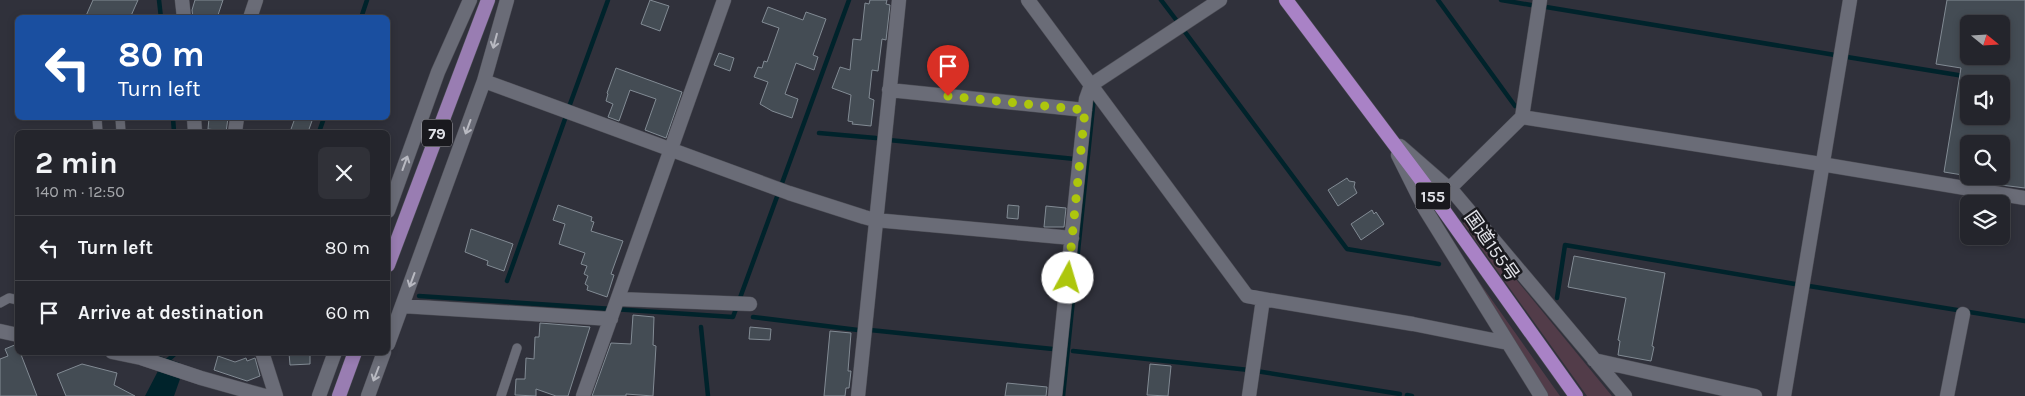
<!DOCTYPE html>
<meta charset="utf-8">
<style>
:root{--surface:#24252c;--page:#303138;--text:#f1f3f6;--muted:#a3a5a9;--line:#414248}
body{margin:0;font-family:Karla,"Noto Sans JP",sans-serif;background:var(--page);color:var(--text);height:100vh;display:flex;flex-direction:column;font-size:19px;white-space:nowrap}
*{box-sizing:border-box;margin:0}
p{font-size:16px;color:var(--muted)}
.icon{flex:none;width:28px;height:28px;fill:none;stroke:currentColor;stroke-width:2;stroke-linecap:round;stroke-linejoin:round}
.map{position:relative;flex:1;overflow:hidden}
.sheet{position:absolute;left:15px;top:130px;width:375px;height:225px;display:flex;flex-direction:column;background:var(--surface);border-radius:8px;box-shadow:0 2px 8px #0003,0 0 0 1px var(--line)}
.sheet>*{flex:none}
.top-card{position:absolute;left:15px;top:15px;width:375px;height:105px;border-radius:8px;box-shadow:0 2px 8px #0003,0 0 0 1px var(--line);background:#1a4fa0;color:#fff;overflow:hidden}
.needle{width:32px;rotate:108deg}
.buttons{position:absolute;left:1960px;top:15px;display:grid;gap:10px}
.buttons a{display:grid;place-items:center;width:50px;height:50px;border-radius:8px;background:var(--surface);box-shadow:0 2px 8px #0003,0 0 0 1px var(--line);font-size:25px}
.pin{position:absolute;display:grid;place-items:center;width:42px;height:42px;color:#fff;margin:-51px -21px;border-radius:50% 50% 50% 0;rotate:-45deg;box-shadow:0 0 5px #0007}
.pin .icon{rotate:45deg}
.me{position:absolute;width:55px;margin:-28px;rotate:6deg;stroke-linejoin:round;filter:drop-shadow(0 0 4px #0008)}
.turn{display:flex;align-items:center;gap:18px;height:105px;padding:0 20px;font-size:22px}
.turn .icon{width:65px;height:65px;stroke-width:2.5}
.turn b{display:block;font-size:35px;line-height:42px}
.round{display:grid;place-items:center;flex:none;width:52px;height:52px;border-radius:8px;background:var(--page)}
.head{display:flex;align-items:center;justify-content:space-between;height:85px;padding:0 20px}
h1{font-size:30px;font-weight:700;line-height:38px}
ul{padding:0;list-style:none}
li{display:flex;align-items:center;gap:15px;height:65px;padding:0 20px;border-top:1px solid var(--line)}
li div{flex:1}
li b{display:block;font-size:19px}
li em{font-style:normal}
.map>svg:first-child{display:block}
.green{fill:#523c49}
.water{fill:#00232b}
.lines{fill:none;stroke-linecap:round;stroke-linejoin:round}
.stream{stroke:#00232b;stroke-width:4.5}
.building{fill:#444c54;stroke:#828b94;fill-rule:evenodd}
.service-casing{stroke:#4d4e56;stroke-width:10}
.minor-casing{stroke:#4d4e56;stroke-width:15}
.primary-casing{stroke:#4d4e56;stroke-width:15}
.trunk-casing{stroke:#4d4e56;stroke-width:15}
.service{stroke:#6a6c77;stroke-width:9}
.minor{stroke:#6a6c77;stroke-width:14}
.primary{stroke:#997db2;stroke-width:14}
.trunk{stroke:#a982c6;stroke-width:14}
.oneway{stroke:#b8b9c1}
.route{stroke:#adc60d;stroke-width:9;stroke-dasharray:0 16.2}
.labels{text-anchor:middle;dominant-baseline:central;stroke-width:5;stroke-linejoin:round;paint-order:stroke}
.shield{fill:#19191e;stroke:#a6a6ac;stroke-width:1}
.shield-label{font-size:16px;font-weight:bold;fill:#e2e3e9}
.street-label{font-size:18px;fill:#e2e3e9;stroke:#19191e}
</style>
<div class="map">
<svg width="2025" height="396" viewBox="0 0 2025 396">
<rect width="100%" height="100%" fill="#30313b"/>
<!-- green -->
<path class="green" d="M1468 221 1612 396H1587L1463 223Z
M1460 255 1560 396H1547Z"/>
<!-- water -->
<path class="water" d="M159 356 180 363V379L174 396H145L158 371Z"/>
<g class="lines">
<!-- stream -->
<path class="stream" d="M159 0 161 18
M1161 0 1177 21
M1438 0 1515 106
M1501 0 1531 5
M1546 7 1835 55
M361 18 367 0
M1185 32 1347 249 1439 264
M1847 57 1964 76
M569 107 608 0
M173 118 174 132
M319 132 324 118
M819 133 876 138
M889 140 1075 159
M507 281 565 119
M1809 286 2025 321
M419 296 733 317 849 0
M1557 298 1565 245 1795 284
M753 317 858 330
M701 327 708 396
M870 330 1053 349
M1073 351 1249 370
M167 364 168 360 177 352
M1256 371 1400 394
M1407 395 1412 396
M1063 396 1094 97"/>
</g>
<!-- building -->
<path class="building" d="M93 0H138L130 18H85Z
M195 0H223L217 18H193L192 10Z
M650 0 669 6 660 31 641 24Z
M870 0H887L886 4 890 5 886 40 882 39 878 71 872 70 869 98 874 100 871 126 852 124 853 122 848 121 851 95 832 88 840 67 850 70 853 39 861 40 865 3 869 4Z
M1947 0H2025V188L2001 185V144H1969V176L1944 172 1961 68 1936 64ZM1969 24H2001V56H1969ZM1969 84H2001V116H1969Z
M768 7 803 20 806 12 826 19 813 55 818 57 814 70 796 63 785 94 798 99 792 118 772 111 760 104 768 82 754 77 758 67 762 68 764 61 767 62 779 28 762 22Z
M719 53 734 58 730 71 714 65Z
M616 68 682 92 666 138 645 130 656 99 630 90 619 121 608 117 613 104 606 101 608 94 607 93Z
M209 118H228L226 132H215L216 130 208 129Z
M295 118H313L308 132H290Z
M1347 178 1349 181 1355 182 1354 187 1357 193 1338 206 1328 190Z
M558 205 592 217 591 221 594 222 591 231 623 241 611 274 614 275 607 297 587 290 588 286 585 284 588 276 584 274 587 266 581 264 585 253 559 244 565 224 553 220Z
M1008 205 1019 206 1018 219 1007 218Z
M1046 206 1066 208 1064 227H1044Z
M1372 210 1374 214 1376 212 1384 224 1361 240 1351 224Z
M471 229 513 244 504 271 487 265 488 261 465 252Z
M1574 256 1665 273 1652 346 1654 347 1651 361 1618 355 1620 341 1618 340 1626 298 1568 287Z
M633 315 654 317 653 345 656 346 653 396 626 394V396H592L611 343 631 344Z
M540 323 590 327 568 396H556L536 389V396L515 395 516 379H525L526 358 534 359 535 337H539Z
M750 327 771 329 770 340 749 339Z
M830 331 851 333 848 371H851L849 388H846L845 396H824Z
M17 344 18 352H20L37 396H0V359L8 356 5 349Z
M289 353H310V364L290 365Z
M218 356 235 362 246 358 247 361 255 358 260 376 247 381 214 370Z
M82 364 117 373 114 385 135 396H66L57 374Z
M1150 364 1171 366 1168 396 1147 395Z
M1007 383 1047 387 1046 396H1005Z"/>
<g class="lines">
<defs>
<path id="service" d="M97 118 98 132
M120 118 121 132
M0 303 9 298 18 300
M501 396 517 348"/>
<path id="minor" d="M182 0 184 18
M1028 0 1247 296 1263 299 1249 396
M250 18 256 0
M484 81 789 193 864 217 875 220 1072 238
M889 90 1085 110
M1522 117 1821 164 2025 198
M194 118 195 132
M235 132 237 118
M1400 146 1455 194 1625 396
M1398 155 1425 209 1541 396
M1449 189 1522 117 1540 0
M388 211 438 72 470 0
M618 299 750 304
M1263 299 1413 324 1508 343
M402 306 611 319
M0 331 18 335
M388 344 484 81 507 0
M112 352 141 358 201 378 265 396
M262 352 276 396
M1594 360 1755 396
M319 396 335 352
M368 396 384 352
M583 396 724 0
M858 396 899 0
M1055 396 1086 99 1091 85 1220 0
M1784 396 1850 0
M1947 396 1963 314"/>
<path id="primary" d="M388 265 488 0
M339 396 355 352"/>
<path id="trunk" d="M1286 0 1437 201 1576 396"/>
</defs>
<!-- service casing -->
<use href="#service" class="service-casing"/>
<!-- minor casing -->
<use href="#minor" class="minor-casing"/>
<!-- primary casing -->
<use href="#primary" class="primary-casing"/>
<!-- trunk casing -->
<use href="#trunk" class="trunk-casing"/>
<!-- service -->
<use href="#service" class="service"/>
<!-- minor -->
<use href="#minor" class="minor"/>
<!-- primary -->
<use href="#primary" class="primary"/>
<!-- trunk -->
<use href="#trunk" class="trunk"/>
</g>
<!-- one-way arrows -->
<defs><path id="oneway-shaft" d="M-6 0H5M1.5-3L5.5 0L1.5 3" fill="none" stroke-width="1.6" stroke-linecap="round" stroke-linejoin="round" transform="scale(1.25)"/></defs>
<g class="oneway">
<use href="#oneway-shaft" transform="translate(495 41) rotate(105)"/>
<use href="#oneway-shaft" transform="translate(468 127) rotate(110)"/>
<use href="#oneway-shaft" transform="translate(405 163) rotate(-70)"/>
<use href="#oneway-shaft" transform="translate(412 280) rotate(110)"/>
<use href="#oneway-shaft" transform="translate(376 374) rotate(111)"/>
</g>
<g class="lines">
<!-- route -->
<path class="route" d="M948 96 1085 110 1068 278"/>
</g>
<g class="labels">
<!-- shield labels -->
<g class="shield">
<rect x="422" y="119.5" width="30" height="27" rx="4"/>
<rect x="1415.5" y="182.5" width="35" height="27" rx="4"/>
</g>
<g class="shield-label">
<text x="437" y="133">79</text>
<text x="1433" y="196">155</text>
</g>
<!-- street labels -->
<g class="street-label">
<text transform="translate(1492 246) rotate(55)">国道155号</text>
</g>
</g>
</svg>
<div class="buttons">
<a><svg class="needle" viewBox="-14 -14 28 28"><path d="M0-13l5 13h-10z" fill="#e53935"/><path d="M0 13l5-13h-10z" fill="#a3a5a9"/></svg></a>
<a><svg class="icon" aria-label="sound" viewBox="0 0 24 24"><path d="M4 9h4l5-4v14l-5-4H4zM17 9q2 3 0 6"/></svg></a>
<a><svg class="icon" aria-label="search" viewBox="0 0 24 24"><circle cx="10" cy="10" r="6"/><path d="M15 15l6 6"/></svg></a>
<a><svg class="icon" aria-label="layers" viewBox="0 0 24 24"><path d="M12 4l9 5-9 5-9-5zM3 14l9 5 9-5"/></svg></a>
</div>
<div class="pin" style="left:948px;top:96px;background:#d93025"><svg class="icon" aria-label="arrive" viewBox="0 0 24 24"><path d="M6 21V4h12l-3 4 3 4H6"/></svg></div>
<svg class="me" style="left:1068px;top:278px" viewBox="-20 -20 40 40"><circle r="19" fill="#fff"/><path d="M0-13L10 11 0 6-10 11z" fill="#adc60d"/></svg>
<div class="top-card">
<div class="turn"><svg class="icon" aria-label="left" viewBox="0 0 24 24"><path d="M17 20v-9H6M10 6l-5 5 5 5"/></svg><div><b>80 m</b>Turn left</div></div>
</div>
<section class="sheet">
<div class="head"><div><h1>2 min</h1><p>140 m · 12:50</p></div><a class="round"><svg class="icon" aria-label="close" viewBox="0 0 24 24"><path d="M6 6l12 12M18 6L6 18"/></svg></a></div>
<ul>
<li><svg class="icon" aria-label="left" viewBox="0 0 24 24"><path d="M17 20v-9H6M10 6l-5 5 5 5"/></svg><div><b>Turn left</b></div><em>80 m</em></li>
<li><svg class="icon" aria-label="arrive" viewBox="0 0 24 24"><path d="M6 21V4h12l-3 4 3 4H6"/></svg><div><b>Arrive at destination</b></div><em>60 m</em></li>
</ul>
</section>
</div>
